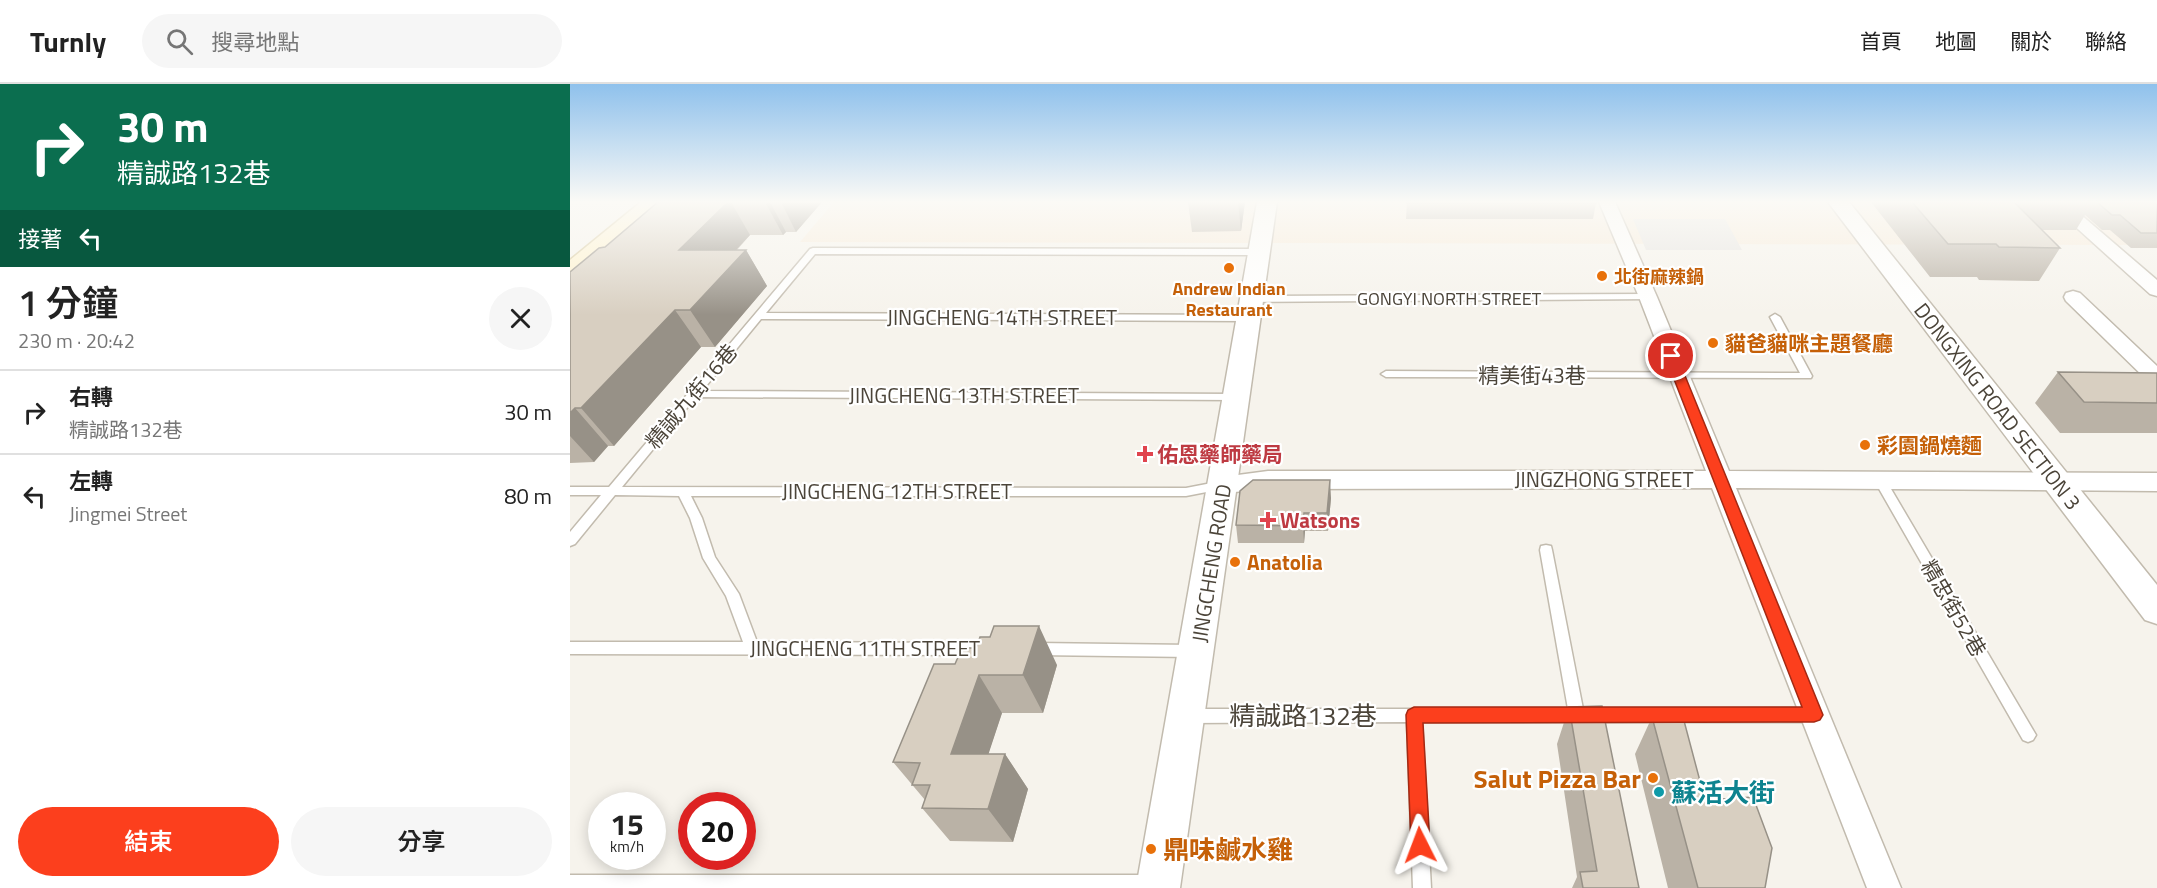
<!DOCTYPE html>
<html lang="zh-TW">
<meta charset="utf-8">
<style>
:root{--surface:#fff;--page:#f6f6f6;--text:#222;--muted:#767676;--line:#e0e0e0;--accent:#fc3f1d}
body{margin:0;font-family:"Titillium Web","Noto Sans TC",sans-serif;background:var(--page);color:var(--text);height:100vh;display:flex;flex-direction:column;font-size:22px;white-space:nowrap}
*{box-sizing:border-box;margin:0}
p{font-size:20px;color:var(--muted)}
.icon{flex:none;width:33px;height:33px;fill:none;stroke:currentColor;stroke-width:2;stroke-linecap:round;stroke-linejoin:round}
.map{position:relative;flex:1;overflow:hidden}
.side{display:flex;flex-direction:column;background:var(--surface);width:570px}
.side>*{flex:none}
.top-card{background:#0b6e4f;color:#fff;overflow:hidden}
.speed{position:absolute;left:18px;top:708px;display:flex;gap:12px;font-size:30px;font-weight:700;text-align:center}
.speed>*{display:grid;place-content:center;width:78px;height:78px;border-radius:50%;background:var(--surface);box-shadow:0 3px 15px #0003;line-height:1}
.speed small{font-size:15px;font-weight:400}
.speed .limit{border:9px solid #d22;background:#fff;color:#111}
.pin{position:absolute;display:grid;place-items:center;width:51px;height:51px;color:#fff;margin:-26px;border:3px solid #fff;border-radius:50%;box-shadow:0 2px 6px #0007}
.me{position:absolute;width:66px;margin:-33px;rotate:357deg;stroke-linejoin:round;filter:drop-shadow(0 0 4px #0008)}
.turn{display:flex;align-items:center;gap:21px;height:126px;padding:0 18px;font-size:27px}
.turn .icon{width:78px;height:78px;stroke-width:2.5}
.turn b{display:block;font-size:42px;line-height:51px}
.then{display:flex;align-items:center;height:57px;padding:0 18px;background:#0003;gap:12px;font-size:22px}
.round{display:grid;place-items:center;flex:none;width:63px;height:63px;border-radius:32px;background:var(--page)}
.head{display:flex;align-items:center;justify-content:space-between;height:102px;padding:0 18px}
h1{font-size:36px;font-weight:600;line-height:45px}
.button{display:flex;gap:12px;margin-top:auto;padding:12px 18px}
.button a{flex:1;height:69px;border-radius:36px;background:var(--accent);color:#fff;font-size:24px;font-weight:600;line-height:69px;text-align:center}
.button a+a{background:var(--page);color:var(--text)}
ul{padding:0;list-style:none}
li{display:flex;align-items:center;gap:18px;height:84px;padding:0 18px;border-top:2px solid var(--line)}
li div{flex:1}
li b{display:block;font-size:22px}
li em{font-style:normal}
header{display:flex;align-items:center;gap:36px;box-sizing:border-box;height:84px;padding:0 30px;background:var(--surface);border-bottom:2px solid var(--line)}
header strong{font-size:28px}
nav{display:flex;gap:33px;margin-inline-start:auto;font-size:21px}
.search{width:420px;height:54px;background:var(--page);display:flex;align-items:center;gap:15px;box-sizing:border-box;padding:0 21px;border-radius:33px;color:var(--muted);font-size:22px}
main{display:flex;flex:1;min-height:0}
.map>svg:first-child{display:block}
.commercial{fill:#f7ead8}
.parking{fill:#e5e3e0}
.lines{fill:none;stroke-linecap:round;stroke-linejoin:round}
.service-casing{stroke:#c2bbae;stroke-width:3}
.minor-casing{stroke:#c2bbae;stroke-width:3}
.tertiary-casing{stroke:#c2bbae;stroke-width:3}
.secondary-casing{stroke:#d6c79b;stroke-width:3}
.service{fill:#fff;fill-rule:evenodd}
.minor{fill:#fff;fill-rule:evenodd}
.tertiary{fill:#fff;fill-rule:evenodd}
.secondary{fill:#fff3cd;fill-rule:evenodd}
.wall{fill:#bab2a6}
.shaded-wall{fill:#979187}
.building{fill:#d8cfc1;stroke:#979187;stroke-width:1.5}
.route{fill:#fc3f1d;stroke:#a42913;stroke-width:1.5}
.food-dot{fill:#e8710a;stroke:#fff;stroke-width:2}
.health-dot{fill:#e0444e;stroke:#fff;stroke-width:2}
.culture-dot{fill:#0f9aa8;stroke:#fff;stroke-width:2}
.labels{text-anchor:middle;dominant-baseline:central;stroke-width:4.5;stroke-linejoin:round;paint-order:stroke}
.far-food-label{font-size:18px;font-weight:bold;fill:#c56008;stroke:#fff;text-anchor:start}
.far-street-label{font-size:18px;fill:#4b4439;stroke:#fff}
.street-label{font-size:21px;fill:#4b4439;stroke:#fff}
.food-label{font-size:21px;font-weight:bold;fill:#c56008;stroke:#fff;text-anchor:start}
.health-label{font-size:21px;font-weight:bold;fill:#be3a42;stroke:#fff;text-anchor:start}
.near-street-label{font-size:26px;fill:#4b4439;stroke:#fff}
.near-food-label{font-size:26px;font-weight:bold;fill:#c56008;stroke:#fff;text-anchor:end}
.near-culture-label{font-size:26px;font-weight:bold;fill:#0d838f;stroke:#fff;text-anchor:start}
</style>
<header>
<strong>Turnly</strong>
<div class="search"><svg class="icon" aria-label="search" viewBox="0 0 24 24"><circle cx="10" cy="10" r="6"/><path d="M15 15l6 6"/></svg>搜尋地點</div>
<nav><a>首頁</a><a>地圖</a><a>關於</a><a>聯絡</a></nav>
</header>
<main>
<section class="side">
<div class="top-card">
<div class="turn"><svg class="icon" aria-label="right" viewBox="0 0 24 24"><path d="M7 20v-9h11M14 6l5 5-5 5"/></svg><div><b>30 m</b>精誠路132巷</div></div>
<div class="then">接著<svg class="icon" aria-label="left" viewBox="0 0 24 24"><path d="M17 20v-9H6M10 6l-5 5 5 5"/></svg></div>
</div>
<div class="head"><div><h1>1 分鐘</h1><p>230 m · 20:42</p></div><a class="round"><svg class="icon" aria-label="close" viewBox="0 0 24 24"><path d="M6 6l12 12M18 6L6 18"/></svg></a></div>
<ul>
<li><svg class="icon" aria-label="right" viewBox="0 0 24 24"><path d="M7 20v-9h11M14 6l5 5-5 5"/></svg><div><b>右轉</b><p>精誠路132巷</p></div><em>30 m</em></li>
<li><svg class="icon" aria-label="left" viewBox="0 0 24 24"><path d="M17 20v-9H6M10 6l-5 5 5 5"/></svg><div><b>左轉</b><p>Jingmei Street</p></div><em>80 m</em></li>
</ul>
<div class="button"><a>結束</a><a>分享</a></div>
</section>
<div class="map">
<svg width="1587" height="804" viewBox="0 0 1587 804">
<rect width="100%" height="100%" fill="#f6f3ec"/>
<!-- commercial -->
<path class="commercial" d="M264 118H1587V161L230 158Z"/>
<!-- parking -->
<path class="parking" d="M1063 135H1155L1172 166H1076Z"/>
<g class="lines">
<defs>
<path id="service" d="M243 164 687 165 691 168 687 171 245 170 196 229 677 231 682 234 677 237 191 235 132 307 665 310 670 313 665 316 126 313 52 403 616 404 652 397 658 401 652 405 616 412H121L132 434 145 473 169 510 187 558 406 559 411 561 413 565 411 569 406 571 0 570V558H173L156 512 133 474 120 434 109 412 45 411 5 460 0 462V448L31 411H0V403H39L240 165Z
M1078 210 1081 211V215L680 218 675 215 680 212Z
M1205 230 1210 233 1242 292 1241 294 816 293 811 290 816 287 1230 289 1200 233Z
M1310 392 1314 393 1463 646 1466 651 1463 656 1458 658 1453 656 1304 396Z
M976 461 981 462 982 466 1013 625 1244 624 1249 626 1252 631 1249 636 1244 638H852L861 804H843L837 638 618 639 613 637 610 632 613 627 618 625H998L970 466 971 462Z
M466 559 622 561 627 563 629 567 627 571 622 573 466 571 461 569 459 565 461 561Z
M0 791H581L587 794 590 800 588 804H0Z"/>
<path id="minor" d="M1029 118H1045L1087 213 1159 387 1587 389V407L1166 404 1331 804H1297L1142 404 698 405 653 409 645 406 641 400 645 394 698 387H1136L1069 213Z
M1478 118H1496L1587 196V212L1580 210Z
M1503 207 1510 209 1587 282V301L1580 299 1496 217 1494 213 1496 209Z"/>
<path id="tertiary" d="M687 118H707L610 804H566Z
M1258 118H1279L1587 501V540L1575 536Z"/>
<path id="secondary" d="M71 118H96L9 194 0 197V176Z"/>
</defs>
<!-- service casing -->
<use href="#service" class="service-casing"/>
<!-- minor casing -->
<use href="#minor" class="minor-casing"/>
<!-- tertiary casing -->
<use href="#tertiary" class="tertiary-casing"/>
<!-- secondary casing -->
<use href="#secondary" class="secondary-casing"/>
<!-- service -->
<use href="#service" class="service"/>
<!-- minor -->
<use href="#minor" class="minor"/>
<!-- tertiary -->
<use href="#tertiary" class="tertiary"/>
<!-- secondary -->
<use href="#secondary" class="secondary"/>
</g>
<!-- wall -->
<path class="wall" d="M88 118H252L226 148H216L213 151H180L167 166H176L197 202 145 263H131L44 362H38L24 378 0 379V188L35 163Z
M618 118H675L671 147 622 148Z
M837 118 1026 119 1023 135H836Z
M1301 118H1587V164H1561L1540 146H1532L1515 131 1506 146H1472L1490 164 1469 197 1409 196 1407 193H1360Z
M1488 288 1587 289V349H1490L1465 319Z
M761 414 758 447H735L734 459H668L666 441Z
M420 553 487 581 473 629H432L418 670H435L458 705 443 758 380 757 352 724 355 716 323 678 385 580Z
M999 623 1069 804H1002L1007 793 987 660Z
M1082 633 1135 716 1195 804H1098L1065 670Z"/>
<!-- shaded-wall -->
<path class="shaded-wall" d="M158 118H161L180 151 132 202 109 166Z
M195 118H200L216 148 213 151Z
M211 118H252L226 148Z
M668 118H675L671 147Z
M176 166 197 202 145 263 120 226Z
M105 226 131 263 44 362 11 324Z
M5 324 38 362 24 378 0 352V329Z
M760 396 761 414 758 447 757 429Z
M734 429 735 447 734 459 733 442Z
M469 542 487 581 473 629 453 591Z
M409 591 432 629 407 705 381 670Z
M435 670 458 705 443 758 418 725Z"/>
<!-- building -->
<path class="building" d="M88 118H158L109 166H176L120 226H105L11 324H5L0 329V188L29 164 35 163Z
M837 118H1026V119H837Z
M1342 118H1444L1490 164 1429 163 1426 160H1378Z
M1527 118H1587V149H1571L1550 131H1542Z
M1488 288 1587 289V319L1514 318Z
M683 396H760L757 429H734L733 442 666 441 670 407Z
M424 542H469L453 591H409L381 670H435L418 725 352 724 360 701H342L350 679 323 678 364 580H385L392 564H406L410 553H420Z
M1032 622 1069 804H1013L1010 788 1027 787 999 623Z
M1082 633H1113L1135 716 1183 713 1202 764 1195 804H1128Z"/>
<!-- sky -->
<linearGradient id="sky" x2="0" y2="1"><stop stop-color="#8fc1ec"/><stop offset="0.51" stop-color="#fbfaf6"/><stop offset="1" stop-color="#fbfaf6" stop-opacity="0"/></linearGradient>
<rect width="1587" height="231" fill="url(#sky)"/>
<!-- route -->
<path class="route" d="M1101 269 1107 272 1253 631 1250 636 1244 638 853 639 860 761 857 768 850 770 844 768 841 761 836 631 838 626 844 623H1232L1095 272Z"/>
<!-- markers -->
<g class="food-dot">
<circle cx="659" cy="184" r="6"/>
<circle cx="1032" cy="192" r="6"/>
<circle cx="1143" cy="259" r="6"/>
<circle cx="1295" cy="361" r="6"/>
<circle cx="665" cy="478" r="6"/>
<circle cx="1083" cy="694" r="6"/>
<circle cx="581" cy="765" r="6"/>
</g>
<g class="health-dot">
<path d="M572 361h6v6h6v6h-6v6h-6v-6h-6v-6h6z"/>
<path d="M695 427h6v6h6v6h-6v6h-6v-6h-6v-6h6z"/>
</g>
<circle class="culture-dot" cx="1089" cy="708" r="6"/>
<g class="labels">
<!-- far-food labels -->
<g class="far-food-label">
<text x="1044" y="192">北街麻辣鍋</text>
<text x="659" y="204" text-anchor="middle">Andrew Indian<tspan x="659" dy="21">Restaurant</tspan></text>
</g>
<!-- far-street labels -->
<g class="far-street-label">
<text x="879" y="214">GONGYI NORTH STREET</text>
</g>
<!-- street labels -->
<g class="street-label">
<text x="432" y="233">JINGCHENG 14TH STREET</text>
<text x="962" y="291">精美街43巷</text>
<text x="394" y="311">JINGCHENG 13TH STREET</text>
<text transform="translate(121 312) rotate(-50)">精誠九街16巷</text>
<text transform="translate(1428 322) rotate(52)">DONGXING ROAD SECTION 3</text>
<text x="1034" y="395">JINGZHONG STREET</text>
<text x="327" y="407">JINGCHENG 12TH STREET</text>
<text transform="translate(641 479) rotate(-81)">JINGCHENG ROAD</text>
<text transform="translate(1384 524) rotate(60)">精忠街52巷</text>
<text x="295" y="564">JINGCHENG 11TH STREET</text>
</g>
<!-- food labels -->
<g class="food-label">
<text x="1155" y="259">貓爸貓咪主題餐廳</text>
<text x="1307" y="361">彩園鍋燒麵</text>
<text x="677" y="478">Anatolia</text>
</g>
<!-- health labels -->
<g class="health-label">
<text x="587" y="370">佑恩藥師藥局</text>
<text x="710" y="436">Watsons</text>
</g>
<!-- near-street labels -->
<g class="near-street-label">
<text x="733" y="631">精誠路132巷</text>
</g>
<!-- near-food labels -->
<g class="near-food-label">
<text x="1071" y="694">Salut Pizza Bar</text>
<text x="593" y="765" text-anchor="start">鼎味鹹水雞</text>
</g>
<!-- near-culture labels -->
<g class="near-culture-label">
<text x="1101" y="708">蘇活大街</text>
</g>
</g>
</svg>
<div class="speed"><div>15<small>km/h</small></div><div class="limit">20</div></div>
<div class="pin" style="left:1101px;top:272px;background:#d93025"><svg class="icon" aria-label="arrive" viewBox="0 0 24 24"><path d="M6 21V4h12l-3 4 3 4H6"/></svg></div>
<svg class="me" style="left:850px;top:761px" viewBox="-20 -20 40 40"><path d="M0-17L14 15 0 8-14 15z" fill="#fc3f1d" stroke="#fff" stroke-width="4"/></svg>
</div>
</main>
